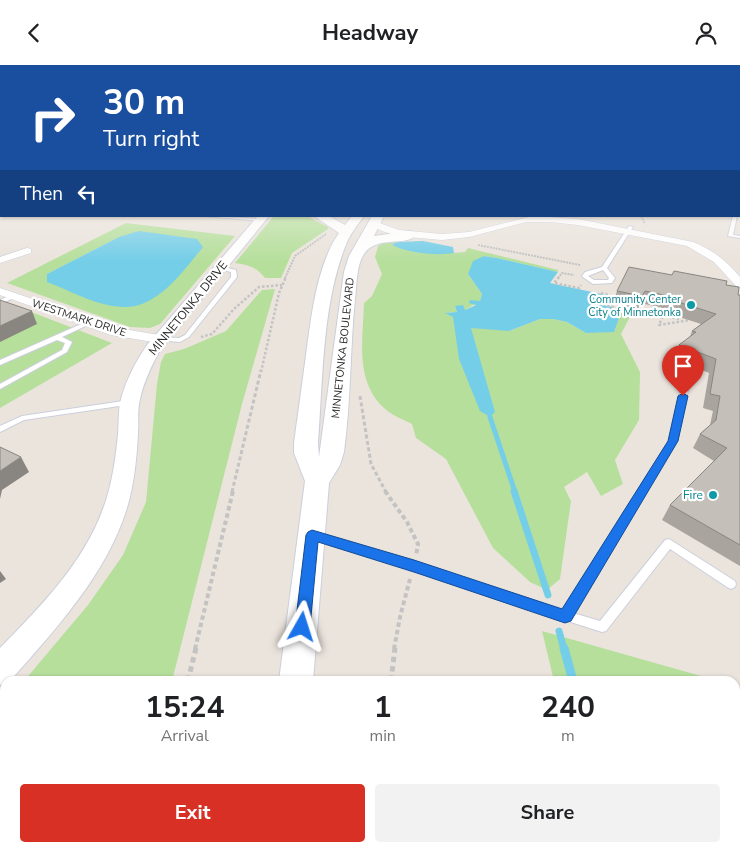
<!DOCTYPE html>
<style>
:root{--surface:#fff;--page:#f2f2f2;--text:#202124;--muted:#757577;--accent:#d93025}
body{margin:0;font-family:"Nunito Sans",sans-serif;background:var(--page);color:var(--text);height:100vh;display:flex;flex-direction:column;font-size:19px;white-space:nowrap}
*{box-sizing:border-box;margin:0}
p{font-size:16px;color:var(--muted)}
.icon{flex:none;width:28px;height:28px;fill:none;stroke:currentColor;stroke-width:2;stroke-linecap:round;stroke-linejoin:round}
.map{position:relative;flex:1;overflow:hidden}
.details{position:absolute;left:0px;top:611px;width:740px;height:176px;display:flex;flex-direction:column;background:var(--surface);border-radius:15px 15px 0 0;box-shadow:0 1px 4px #0004}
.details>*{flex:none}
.banner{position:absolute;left:0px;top:0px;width:740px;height:152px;box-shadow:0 1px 4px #0004;background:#1a4fa0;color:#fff;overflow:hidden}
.pin{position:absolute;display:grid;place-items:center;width:42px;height:42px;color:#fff;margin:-51px -21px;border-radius:50% 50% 50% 0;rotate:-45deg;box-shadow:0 0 5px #0007}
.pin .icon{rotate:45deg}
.me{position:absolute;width:55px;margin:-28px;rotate:6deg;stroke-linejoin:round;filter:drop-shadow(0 0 4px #0008)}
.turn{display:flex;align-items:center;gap:18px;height:105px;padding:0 20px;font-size:22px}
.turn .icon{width:65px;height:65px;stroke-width:2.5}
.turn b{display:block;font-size:35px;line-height:42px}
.then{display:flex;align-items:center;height:48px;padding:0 20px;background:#0003;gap:10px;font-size:19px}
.eta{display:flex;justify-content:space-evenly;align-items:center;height:85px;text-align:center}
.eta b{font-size:30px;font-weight:700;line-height:35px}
.primary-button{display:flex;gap:10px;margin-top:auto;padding:10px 20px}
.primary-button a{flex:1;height:58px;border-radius:5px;background:var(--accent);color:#fff;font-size:20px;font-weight:700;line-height:58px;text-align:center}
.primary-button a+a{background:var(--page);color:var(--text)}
header{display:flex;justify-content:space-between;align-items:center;height:65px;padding:0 20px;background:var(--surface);font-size:22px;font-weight:700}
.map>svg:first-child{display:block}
.green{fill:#b6df9c;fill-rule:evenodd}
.water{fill:#75cee8}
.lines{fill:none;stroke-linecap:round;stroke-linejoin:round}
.stream-far2{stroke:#75cee8;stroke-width:5}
.stream-far1{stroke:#75cee8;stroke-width:7}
.stream{stroke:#75cee8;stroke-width:9}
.service-casing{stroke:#cbcfdb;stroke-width:2}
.minor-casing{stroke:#cbcfdb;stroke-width:1}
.tertiary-casing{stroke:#cbcfdb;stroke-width:2}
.secondary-casing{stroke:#cbcfdb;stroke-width:2}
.path-far4{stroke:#c3c3c3;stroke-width:2;stroke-dasharray:2 1;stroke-linecap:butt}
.path-far3{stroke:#c3c3c3;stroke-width:2.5;stroke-dasharray:2.5 2;stroke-linecap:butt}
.path-far2{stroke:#c3c3c3;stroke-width:3;stroke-dasharray:4 2.5;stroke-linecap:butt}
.path-far1{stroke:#c3c3c3;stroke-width:4;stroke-dasharray:4.5 3;stroke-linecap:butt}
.path{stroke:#c3c3c3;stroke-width:5;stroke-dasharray:5.5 4;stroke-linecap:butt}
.service{fill:#fff;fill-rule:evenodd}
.minor{fill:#fff;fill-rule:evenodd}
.tertiary{fill:#fff;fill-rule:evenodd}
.secondary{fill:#fff;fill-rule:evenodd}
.wall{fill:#a9a49e}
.shaded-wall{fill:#898681}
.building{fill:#c4bfb8;stroke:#898681}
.route{fill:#1a73e8;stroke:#114b97}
.culture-dot{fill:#0f9aa8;stroke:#fff;stroke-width:2}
.labels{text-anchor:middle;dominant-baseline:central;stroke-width:4.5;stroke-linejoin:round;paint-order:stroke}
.far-culture-label{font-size:11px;fill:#0d838f;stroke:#fff;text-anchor:end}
.far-street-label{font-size:11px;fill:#2a2a2a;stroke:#fff}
.street-label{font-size:12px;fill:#2a2a2a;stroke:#fff}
.culture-label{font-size:12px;fill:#0d838f;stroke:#fff;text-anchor:end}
</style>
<header><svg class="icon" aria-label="back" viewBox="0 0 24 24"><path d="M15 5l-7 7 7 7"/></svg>Headway<svg class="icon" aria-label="person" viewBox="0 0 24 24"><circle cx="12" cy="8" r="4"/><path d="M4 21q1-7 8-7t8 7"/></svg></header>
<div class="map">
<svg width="740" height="787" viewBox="0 0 740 787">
<rect width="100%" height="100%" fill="#ebe4dd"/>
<!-- green -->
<path class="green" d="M274 151H307L328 162V164L292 188 281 213H265C257 202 248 200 235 198Z
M126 158 235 171 160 259 150 263 130 262 7 218ZM119 172 47 217V209Z
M387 176 396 177 392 180C417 186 439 190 465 187L468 183 558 205V207L497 193 484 191 468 209 482 229 480 236 465 245 455 241 457 247 446 248 509 266 540 254H553L567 257 586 268 619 253 613 242 628 246 631 250 621 269 640 307 639 355 615 395 623 419 601 431 587 407 564 422 571 436 560 514 547 525 530 517 493 483 446 394 416 373 412 359C402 354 389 349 382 341 355 314 363 273 364 238L372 231 382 209 375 192 378 181Z
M275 224 242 339 172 616H24L88 540 123 490 146 437 157 319 161 297 165 289 184 284 226 266 262 225Z
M0 235 112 278 0 343Z
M542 566 708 613 711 616H554Z
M5 639V782L130 783 128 787H0V645Z
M735 646 740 657V787H517L524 782H735Z"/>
<!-- water -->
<path class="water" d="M139 166 197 174 203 182C184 205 159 241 127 242 100 243 71 226 47 217V209L119 172Z
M423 176 453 182 454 188C436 191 408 188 392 180L396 177Z
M484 191 497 193 558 207 550 218 606 230 601 240 613 242 619 253 614 267 586 268 567 257 553 254H540L509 266 471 263 495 347 490 352 480 346 459 294 453 252 445 248 457 247 455 241 463 240 465 245 476 240 469 238 470 235 480 236 482 229 468 209 473 196Z"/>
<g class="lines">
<!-- stream-far2 -->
<path class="stream-far2" d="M490 352 515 427"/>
<!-- stream-far1 -->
<path class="stream-far1" d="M514 426 548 530
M559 566 564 584"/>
<!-- stream -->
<path class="stream" d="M564 583 573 616
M620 782 622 787"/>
<defs>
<path id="service" d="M204 151 261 154 263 155 261 156Z
M733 151H737L733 170 740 171V173L728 171Z
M629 161 633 162 607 203 615 213 612 218 593 219 583 212 582 211 585 207 602 202ZM603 205 609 213 608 215H594L588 211Z
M220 201 236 205 237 212 189 272 180 277 157 275V273L159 272 179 273 185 270 231 212V207L218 204 217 203Z
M14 229 16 230V232L0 239V235Z
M88 256 90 257V259L62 272 72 277 67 287 0 324V319L62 285 65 278 57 275 0 300V295Z
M683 314H686L690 316 677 376 573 548 600 556 665 475 669 474 735 516 736 519 735 522 731 524 727 522 670 484 606 566 602 567 311 474 310 471 311 468 315 467 563 544 669 376Z
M130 335 134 337 133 339 24 355 0 367V361L22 351Z"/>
<path id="minor" d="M533 151 578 154 693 177C713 185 727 196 740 212V222L736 221 714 197 687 181 578 160 551 157H526L469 172 442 175 398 171 382 166 369 159 374 156 399 165 442 169 469 167Z
M27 183 31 184V188L0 198V192Z
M0 223 118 263 159 270 166 274 159 278 111 270 0 230Z"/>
<path id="tertiary" d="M0 96H1V102H0Z
M258 151H269L160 285C152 300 144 316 140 334 137 345 139 357 138 368 137 389 135 411 130 432 112 504 58 561 11 615L0 620V583C43 539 89 493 107 432 113 412 116 390 118 369 119 357 118 345 121 334 126 315 136 296 147 280Z"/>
<path id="secondary" d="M314 151H329L345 160 352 151H364C358 159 351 168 347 177 322 237 323 313 318 378L319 392 344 207 349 191 372 151H384L374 171 410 166 416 170C407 182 376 170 364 189 356 201 357 220 355 234 350 284 351 336 344 387L340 400 329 418 313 616H279L305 416 294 388V378C298 349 302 319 306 290 311 252 317 199 339 168Z
M259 782H301V787H259Z"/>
</defs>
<!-- service casing -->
<use href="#service" class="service-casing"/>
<!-- minor casing -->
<use href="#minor" class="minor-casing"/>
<!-- tertiary casing -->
<use href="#tertiary" class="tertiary-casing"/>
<!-- secondary casing -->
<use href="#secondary" class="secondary-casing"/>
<!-- path-far4 -->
<path class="path-far4" d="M641 151 645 159
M478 180 580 200
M285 213 295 191 326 169
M558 213 562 208 574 210"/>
<!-- path-far3 -->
<path class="path-far3" d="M559 212 554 218 579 223 581 220
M601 228 609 230 604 240 632 246 633 243
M633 244 679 254
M668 246H665L659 260 690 255
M201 272 212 269 234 244 259 222 282 220
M261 307 279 228 286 212"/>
<!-- path-far2 -->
<path class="path-far2" d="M360 331 371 399 386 427
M232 427 261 305"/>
<!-- path-far1 -->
<path class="path-far1" d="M385 426 407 457 418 479 416 491
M195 584 233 426
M394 584 400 552 410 514"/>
<!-- path -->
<path class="path" d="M188 616 196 583
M391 616 395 583
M148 787 149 782
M377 787 378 782"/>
<!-- service -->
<use href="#service" class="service"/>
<!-- minor -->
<use href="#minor" class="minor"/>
<!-- tertiary -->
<use href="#tertiary" class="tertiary"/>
<!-- secondary -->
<use href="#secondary" class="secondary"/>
</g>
<!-- wall -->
<path class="wall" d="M726 220 738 230H740V501L662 455 670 440 714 396 693 383 700 369 710 360 713 346 703 343 709 308 673 293 679 280 690 272 692 266 701 259 667 248 668 244 640 238 638 244 613 238 617 226Z"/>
<!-- shaded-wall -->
<path class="shaded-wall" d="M32 246 37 259 0 277V261Z
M21 392 29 407 2 425 0 434V406Z
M0 506 6 514 0 518Z"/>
<!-- building -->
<path class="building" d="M629 202 672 210 674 206 727 216 726 220 739 222 738 230H740V480L670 440 727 383 700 369 716 355 720 331 710 329 716 294 679 280 696 267 692 266 716 249 672 235 673 232 645 226 642 231 617 226Z
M0 235 32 246 0 261Z
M0 382 21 392 0 406Z"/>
<!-- sky -->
<linearGradient id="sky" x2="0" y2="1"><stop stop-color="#7abee8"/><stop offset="0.44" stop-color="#f6f3f0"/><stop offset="1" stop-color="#f6f3f0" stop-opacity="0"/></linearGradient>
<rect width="740" height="196" fill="url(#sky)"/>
<!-- route -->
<path class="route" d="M683 328 688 331 678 376 571 556 565 558 414 507 318 477 310 562 308 566 302 568 297 566 295 562 306 470 308 467 312 465 414 495 562 544 668 376 678 331Z"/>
<!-- markers -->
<g class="culture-dot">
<circle cx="691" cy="240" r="5"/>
<circle cx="713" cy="430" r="5"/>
</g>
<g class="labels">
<!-- far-culture labels -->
<g class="far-culture-label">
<text x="681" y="234">Community Center<tspan x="681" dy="13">City of Minnetonka</tspan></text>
</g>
<!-- far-street labels -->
<g class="far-street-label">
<text transform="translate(79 253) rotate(18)">WESTMARK DRIVE</text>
<text transform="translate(343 283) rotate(-84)">MINNETONKA BOULEVARD</text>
</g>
<!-- street labels -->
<g class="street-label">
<text transform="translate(188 243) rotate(-51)">MINNETONKA DRIVE</text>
</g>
<!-- culture labels -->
<g class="culture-label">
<text x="703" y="430">Fire</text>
</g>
</g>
</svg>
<div class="pin" style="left:683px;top:331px;background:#d93025"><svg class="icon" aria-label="arrive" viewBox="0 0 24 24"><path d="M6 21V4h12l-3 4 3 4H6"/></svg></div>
<svg class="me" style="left:302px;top:562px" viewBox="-20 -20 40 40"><path d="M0-17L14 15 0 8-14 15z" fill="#1a73e8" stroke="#fff" stroke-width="4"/></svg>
<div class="banner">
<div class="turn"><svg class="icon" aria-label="right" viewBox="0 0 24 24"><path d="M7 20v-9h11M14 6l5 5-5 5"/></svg><div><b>30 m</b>Turn right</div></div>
<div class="then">Then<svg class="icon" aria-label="left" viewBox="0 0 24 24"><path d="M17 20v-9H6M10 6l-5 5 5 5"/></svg></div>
</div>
<section class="details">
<div class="eta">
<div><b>15:24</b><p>Arrival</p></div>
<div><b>1</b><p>min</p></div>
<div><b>240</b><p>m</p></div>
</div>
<div class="primary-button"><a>Exit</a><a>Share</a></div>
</section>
</div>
